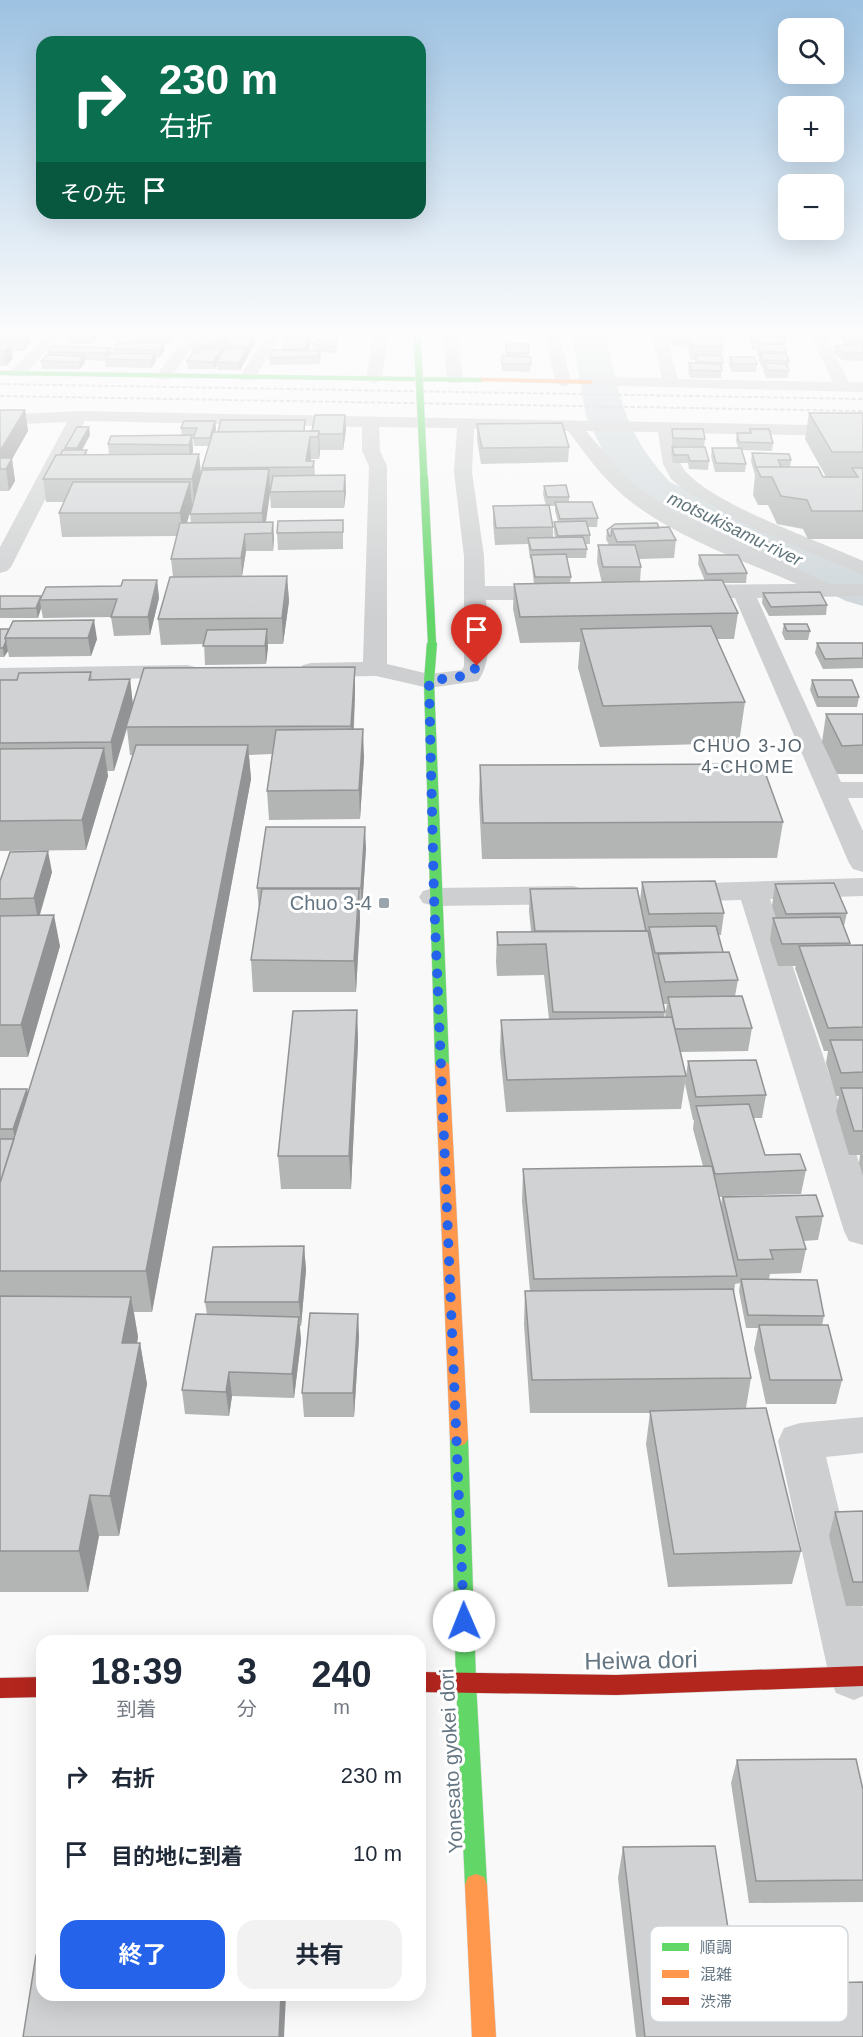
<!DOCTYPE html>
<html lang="ja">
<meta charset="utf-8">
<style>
:root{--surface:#fff;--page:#f2f2f3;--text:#1f2937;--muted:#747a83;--accent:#2563eb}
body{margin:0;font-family:Arial,"Noto Sans JP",sans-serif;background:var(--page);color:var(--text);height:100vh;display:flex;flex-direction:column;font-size:22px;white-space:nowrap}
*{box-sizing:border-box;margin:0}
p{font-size:20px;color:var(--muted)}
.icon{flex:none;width:33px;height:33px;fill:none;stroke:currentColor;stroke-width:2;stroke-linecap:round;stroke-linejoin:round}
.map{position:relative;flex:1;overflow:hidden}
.panel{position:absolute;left:36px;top:1635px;width:390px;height:366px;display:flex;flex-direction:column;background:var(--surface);border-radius:18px;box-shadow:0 6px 24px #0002}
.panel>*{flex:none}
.hud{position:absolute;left:36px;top:36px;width:390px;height:183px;border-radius:18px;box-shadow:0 6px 24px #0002;background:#0b6e4f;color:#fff;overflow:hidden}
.tools{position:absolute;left:778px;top:18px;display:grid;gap:12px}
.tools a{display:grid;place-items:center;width:66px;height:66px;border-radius:12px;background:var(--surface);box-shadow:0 6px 24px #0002;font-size:30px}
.pin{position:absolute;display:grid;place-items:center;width:51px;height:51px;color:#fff;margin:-62px -26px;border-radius:50% 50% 50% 0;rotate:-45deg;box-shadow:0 0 6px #0007}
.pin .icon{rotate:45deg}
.me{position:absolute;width:66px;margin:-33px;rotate:359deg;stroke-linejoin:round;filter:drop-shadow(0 0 4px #0008)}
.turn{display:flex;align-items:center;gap:21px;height:126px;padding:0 24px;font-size:27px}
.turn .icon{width:78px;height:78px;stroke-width:2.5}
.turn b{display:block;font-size:42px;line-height:51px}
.then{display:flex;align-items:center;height:57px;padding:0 24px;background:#0003;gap:12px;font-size:22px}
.eta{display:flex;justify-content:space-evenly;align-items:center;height:102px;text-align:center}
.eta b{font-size:36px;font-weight:700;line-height:42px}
.action{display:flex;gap:12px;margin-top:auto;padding:12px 24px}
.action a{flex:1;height:69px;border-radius:18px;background:var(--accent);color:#fff;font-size:24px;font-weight:700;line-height:69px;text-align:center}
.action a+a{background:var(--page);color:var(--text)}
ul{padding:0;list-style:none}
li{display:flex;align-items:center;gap:18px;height:78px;padding:0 24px}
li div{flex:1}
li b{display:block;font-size:22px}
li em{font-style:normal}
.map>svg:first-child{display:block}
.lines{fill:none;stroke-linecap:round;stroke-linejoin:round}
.river{fill:#ced6d9;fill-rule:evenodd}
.fast-casing{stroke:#d5d6d7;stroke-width:1}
.slow-casing{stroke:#d5d6d7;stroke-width:1}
.jam-casing{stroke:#d5d6d7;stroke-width:1}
.street{fill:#cecfd0;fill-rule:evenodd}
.fast{fill:#63d668;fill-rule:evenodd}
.slow{fill:#ff974d;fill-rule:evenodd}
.jam{fill:#b3261e;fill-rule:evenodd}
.rail{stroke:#c3c5c6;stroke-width:2;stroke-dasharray:4.5 2;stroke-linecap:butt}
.fast-bridge-far1-casing{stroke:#d5d6d7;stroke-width:8;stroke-linecap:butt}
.fast-bridge-casing{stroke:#d5d6d7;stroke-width:9;stroke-linecap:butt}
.fast-bridge-far1{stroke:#63d668;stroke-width:7}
.fast-bridge{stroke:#63d668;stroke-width:8}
.wall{fill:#b3b5b5;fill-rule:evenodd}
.shaded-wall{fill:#929394}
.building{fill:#d0d2d3;stroke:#929394;stroke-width:1.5}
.route{stroke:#2563eb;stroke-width:10;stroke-dasharray:0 18}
.poi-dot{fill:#99a4ac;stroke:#fff;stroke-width:2}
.labels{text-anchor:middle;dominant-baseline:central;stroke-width:6;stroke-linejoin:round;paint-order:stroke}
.far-water-label{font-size:18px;font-style:italic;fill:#60757c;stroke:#fff}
.far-neighbourhood-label{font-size:18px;letter-spacing:1.5px;fill:#57646e;stroke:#fff}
.poi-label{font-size:20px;fill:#657683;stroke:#fff;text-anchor:end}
.street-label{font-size:20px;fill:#657683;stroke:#fff}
.near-street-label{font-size:24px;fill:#657683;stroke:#fff}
.key{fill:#fff;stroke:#d1d6da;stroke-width:1.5}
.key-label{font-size:16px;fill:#657683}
</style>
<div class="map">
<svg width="863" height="2037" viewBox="0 0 863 2037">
<rect width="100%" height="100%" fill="#f9f9f9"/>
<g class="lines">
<!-- river -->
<path class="river" d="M571 332H605C620 397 623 431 670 482L863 572V606L846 601 640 500 608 462 586 416Z"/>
<defs>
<path id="fast" d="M0 371 482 378 485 380 482 382 0 375Z
M432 640 437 643 434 681 449 1064 442 1068 435 1064 424 681 427 643Z
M459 1432 465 1434 468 1439 476 1682 487 1885 484 1893 476 1896 468 1893 465 1885 456 1682 450 1439 453 1434Z"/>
<path id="slow" d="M482 378 590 380 593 382 590 384 480 381Z
M442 1060 449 1064 468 1439 465 1444 459 1446 453 1444 450 1439 435 1064Z
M476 1874 484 1877 487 1885 496 2037H472L465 1885 468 1877Z"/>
<path id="jam" d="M863 1666V1686L616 1695 420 1692V1672L616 1675Z
M42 1677V1697L0 1698V1678Z"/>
</defs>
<!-- fast casing -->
<use href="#fast" class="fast-casing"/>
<!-- slow casing -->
<use href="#slow" class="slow-casing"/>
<!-- jam casing -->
<use href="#jam" class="jam-casing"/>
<!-- street -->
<path class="street" d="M49 332H64L24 376H12L10 373 12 370Z
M188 332H203L170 379H158L156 376Z
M268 332H282L254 380H242L240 377Z
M374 332H388L382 379 374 384 366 379Z
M443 332H457L463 380 461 383H449L447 380Z
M545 332H559L571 382 569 385 563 387 555 382Z
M651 332H665L678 379 833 382 809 332H823L849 382H863V392L584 385 582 382 590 377 662 378Z
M79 411 863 426V436L676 433C676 445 677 462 686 472 717 506 819 541 863 561V575L757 530 684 490 671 479 663 464 658 432 586 431 628 480 669 509 830 584H863V596L757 598 841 782H863V798H848L863 831V872L853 869 849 863 735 598 681 599 673 597 670 592 673 587 681 585 797 584C740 559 673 537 625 497 602 478 585 453 568 431L474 429 472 472 484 556 485 586H558L566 588 569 593 566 598 558 600H486C487 626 494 659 478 681L429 688 376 676 311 677 303 675 299 670 303 665 311 663 363 662 369 466 362 451V427L85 421 11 567 7 571 0 573V547L67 422 0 425V415ZM379 427 457 428 454 472 464 556V666L462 670 429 674 387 664V466L380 451Z
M187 665 195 667 199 672 195 677 0 682V668Z
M863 878V896L770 899 863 1174V1245L849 1241 844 1231 741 900 673 902 663 899 658 893 663 887 673 884Z
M573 886 584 889 588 895 584 901 573 904 434 906 423 903 419 897 423 891 434 888Z
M863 1417V1453L826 1457 863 1609V1696L854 1700 836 1693 829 1676 778 1441 784 1428 800 1423Z"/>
<!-- fast -->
<use href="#fast" class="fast"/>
<!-- slow -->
<use href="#slow" class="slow"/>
<!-- jam -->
<use href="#jam" class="jam"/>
<!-- rail -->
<path class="rail" d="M0 384 863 399
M0 396 863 411"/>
<defs>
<path id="fast-bridge-far1" d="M417 332 424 479"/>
<path id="fast-bridge" d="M424 478 432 643"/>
</defs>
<!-- fast-bridge-far1 casing -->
<use href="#fast-bridge-far1" class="fast-bridge-far1-casing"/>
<!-- fast-bridge casing -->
<use href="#fast-bridge" class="fast-bridge-casing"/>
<!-- fast-bridge-far1 -->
<use href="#fast-bridge-far1" class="fast-bridge-far1"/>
<!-- fast-bridge -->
<use href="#fast-bridge" class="fast-bridge"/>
</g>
<!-- wall -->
<path class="wall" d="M0 332H33L30 333 31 342 23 351H12L13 358 6 366H0Z
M72 332H129V333L124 339 97 338 92 344H69V337L72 333Z
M135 332H176V336L171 343H164L165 349 160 357H156V361L151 368 106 367 105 361 85 360V363L80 369H42L41 361 48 355V352L110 348 111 353H114V349L134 342 133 335Z
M206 332H234L230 338H228V342L224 349H223V352L227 348V347L236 335V332H265L263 336H255V343L249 354H248V356L240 370H217V365L214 369H188L187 361 199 352H192V345L206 335Z
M294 332H320L317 337H311V343L308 351H313V345L337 340V347L335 353 320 352 321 358 319 364 270 365 269 358 283 351V349L294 335Z
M324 332H352L350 337H324Z
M487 332H522L487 333Z
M666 332H719L723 346 722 356 723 363 721 378H690L688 371 689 363 695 364V360H690L688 347 672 346 671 342H667V333Z
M753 332H790L787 341 785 340V354L789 361 788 378H766L763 371 764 368H762L759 361 757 350H752L750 341V334H753Z
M838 332H863V361L842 360 834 353 835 346 843 345 842 339H841Z
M506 344H528L529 357H531L530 372 502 371V356H506Z
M730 357 757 364 756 372H732L729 365Z
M0 410H25L28 431 12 459 15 481 9 491H0Z
M809 413H863V539H808L803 529 777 524 768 505H758L753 495 755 475 751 461 752 453 791 460 790 467 823 477H826L805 439Z
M215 421 216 429 215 432 306 431 346 430 343 450H320L319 459H311L310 461H314L315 475H345L346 492 344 508H271L270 495 266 522H273L274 539 273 551H246L242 576 173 577 171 559 177 536 62 537 59 513 64 502H46L43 479 65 450V448L90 435 82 450H87V455H109L108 444 182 435 181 428ZM192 436H194L193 438 194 446H209L201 473 199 454H192L193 451ZM192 502H193L190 514 191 523H187L192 505Z
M477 424 569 447 568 462 481 464 477 440Z
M672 429 705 439 704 447 672 446Z
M750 429 773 443 772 451 742 450 746 464 745 472H715L711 456 712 448H738L736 441 737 433H749Z
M672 447 709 461 708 470 689 469 688 463H673L671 455Z
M544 486 569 497V502L598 518 597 527H588L590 535V544H585L587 549 586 558H567L571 577 570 583H602L597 562 598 545H609L606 539 607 530 659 528 676 540 674 558 639 559 641 567 640 582 705 581 698 564 699 555 747 573 746 583H724L738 613 734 639H716L745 702 739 743 600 747 578 668 580 642 520 643 513 609 514 584H534L531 559H530L528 544 495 545 493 523V506H546L543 494ZM549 506H555V511L558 522H554V531L555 537H553V527Z
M343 520V549L278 550 277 533Z
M287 576 289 601 283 644H268L266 664 205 665 204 644 161 645 158 619Z
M157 580 159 598 150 635 114 636 111 617 43 618 41 608 38 618H0V596L41 597Z
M763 593 827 605 826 615 769 616 762 603Z
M784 624 810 631 808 640H785L782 633Z
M0 629 97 639 91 656 9 657 8 651 4 657H0Z
M817 643H863V668L823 669 815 653Z
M91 672 92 679H130L133 705 355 694 354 729 364 757 360 819 269 820 267 791 272 754 249 755 251 779 152 1312H134L138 1337 137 1343H140L147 1384 119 1536H99L88 1592H0V1089H27L28 1094 133 755H130L127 729 114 771H107L108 776 86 850 0 851V680H17Z
M812 680 859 697 857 707H817L810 690Z
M826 714H863V774H837L822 742Z
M480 765 783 822 777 858 482 859 479 800Z
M366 848 362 909H360V920L356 992H253L251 960 259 910 257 888Z
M52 872 40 915 60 946 28 1057H0V881Z
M642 882 724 913 721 935H718L723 953 738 980 735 996 752 1028 748 1051 680 1052 686 1076 681 1109 506 1112 500 1052 501 1020 549 1019 544 975 497 976 496 962 497 932 531 931 529 911 530 889 640 901ZM663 1004H667L665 1017H664L665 1012Z
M775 884 847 913 844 926 850 943V945H863V1176L859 1163 860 1155H849L836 1111 839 1096H836L826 1063 828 1051H824L795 968 796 966H778L770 940 773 918H776L772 906Z
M357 1010 358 1042 351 1189H281L278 1156Z
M688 1061 766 1095 762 1118H754L765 1155 806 1170 801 1194 730 1196 823 1216 818 1240 803 1241 806 1249 801 1273 770 1274 769 1279 824 1316 822 1325 842 1380 836 1404H766L754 1349 758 1328H746L739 1291 740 1283 735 1284 734 1294 751 1378 746 1408 801 1551 792 1584 668 1587 646 1444 650 1413H530L524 1324 525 1291H530L522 1202 523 1169 703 1166 693 1129 694 1120H693L685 1084ZM719 1197H722L721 1207Z
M304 1246 306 1270 301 1326H300L301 1341 294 1398 232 1396 229 1416 185 1414 182 1390 207 1315 205 1302Z
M358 1314 359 1338 354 1417H304L302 1393Z
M863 1511V1606H846L829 1536 835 1512Z
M737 1760 863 1790V1902L749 1903 731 1783Z
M623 1847 737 1985 863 2037H636L618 1878Z"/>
<!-- shaded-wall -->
<path class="shaded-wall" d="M26 332H30L31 342 23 351 21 338Z
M96 332H97V338L92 344 91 337Z
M124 332 129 333 124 339Z
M173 332H176V336L171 343V336Z
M228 335V342L224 349 223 342Z
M255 336V343L249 354 248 347Z
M310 336 311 343 306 357 305 349Z
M337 340V347L335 353V346Z
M164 342 165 349 160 357 159 350Z
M11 344 13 358 6 366 3 352Z
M110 348 111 355 106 360 105 353Z
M223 348V356L217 362V365L214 369 213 362Z
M247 349 248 356 240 370 239 363Z
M155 354 156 361 151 368V360Z
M84 356 85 363 80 369 79 362Z
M25 410 28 431 12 459 15 481 9 491 6 469H0V451Z
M345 415 346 430 343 450V434Z
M215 421 216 429 210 446V438Z
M89 427 90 435 78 457 77 448Z
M319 431 320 453 319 459 318 437Z
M192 435 193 451 190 461 189 445Z
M310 437 311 459 309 467 306 461Z
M199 454 201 477 194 502 192 479Z
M269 469 270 492 264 534H263L262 513Z
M345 475 346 492 344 508V491Z
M190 482 192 505 183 536 180 513Z
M273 522 274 539 273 551 272 533Z
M245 534 246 551 242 576 241 558Z
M287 576 289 601 283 644 282 618Z
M157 580 159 598 150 635 148 617Z
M41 596V600H40L41 608 38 618 36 608Z
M94 620 97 639 91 656 88 638Z
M267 629 268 648 266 664 265 646Z
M6 641 8 651 4 657 3 648Z
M355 667V694L352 754 351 726Z
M130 679 133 706 114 771 111 742Z
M363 729 364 757 360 819 359 790Z
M248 745 251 779 152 1312 146 1271Z
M104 748 108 776 86 850 82 820Z
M365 827 366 848 362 909 361 888Z
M48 851 52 872 38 920 34 898Z
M359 889 360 920 356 992 354 961Z
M54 915 60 946 28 1057 21 1025Z
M357 1010 358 1042 351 1189 349 1156Z
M27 1089 29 1102 15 1140 13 1129Z
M304 1246 306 1270 301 1326 299 1302Z
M131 1297 138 1337 129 1384 122 1343Z
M358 1314 359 1338 354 1417 353 1393Z
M299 1317 301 1341 294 1398 292 1374Z
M140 1343 147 1384 119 1536 110 1496Z
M229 1372 232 1396 229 1416 226 1392Z
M90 1495 99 1536 88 1592 79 1551Z
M281 1995H286L284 2037H279Z"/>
<!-- building -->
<path class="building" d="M0 332H26L21 338 0 337Z
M73 332H96L91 337H69Z
M135 332H173L171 336 133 335Z
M673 332H719L723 346H692L689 333Z
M755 332H788V333H756Z
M750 334 783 335 785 343H753Z
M842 334 863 335V341L845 340Z
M199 335H228L223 342H215L212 345H192Z
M234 335 255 336 248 347H227Z
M288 335 310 336 305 349H283Z
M316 340H337L335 346 313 345Z
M119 342H164L159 350 114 349Z
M0 344H11L3 352H0Z
M506 344H528L529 353H506Z
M758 344 783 345 786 352 760 351Z
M863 344V353H843L835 346Z
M53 346 110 348 105 353 48 352Z
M202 348H223L213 362 187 361 193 353H198Z
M225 348 247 349 239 363 217 362Z
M272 350 320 351 319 356 269 358Z
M111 353 155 354 151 360 105 359Z
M760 353 786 354 789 361 763 360Z
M47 355 84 356 79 362 41 361Z
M695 355 722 356 723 363 697 362Z
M502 356 531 357V364H502Z
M730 357H754L757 364H733Z
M689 363 720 364 722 371 691 370Z
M764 363 786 364 789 371 767 370Z
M0 410H25L0 451Z
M809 413H863V452H832Z
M315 415H345L343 434H319V431H312Z
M221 420H305L304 431 218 432Z
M184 421H215L210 438H193L197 428H181Z
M562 423 569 447 482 448 477 424Z
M77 427H89L77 448H65Z
M672 429H703L705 439 673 438Z
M750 429H769L773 443 739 442 737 433H751Z
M319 431 318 437H310L306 461H314L313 467 202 468 213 432Z
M192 435 189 445 108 444 111 436Z
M672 447H705L709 461H690L688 455H674Z
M712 448H741L746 464 716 463Z
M63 450H87L84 455H60Z
M752 453 789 454 791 460H778L781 467H756Z
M199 454 192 479H43L56 455Z
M0 458H12L6 469H0Z
M756 467H818L823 477H858L852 468H863V511H812L807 500 781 496 772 477H761Z
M269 469 262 513 190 514 202 470Z
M345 475 344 491 270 492 273 476Z
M73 482H190L180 513H59Z
M566 485 569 497H547L544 486Z
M555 502H592L598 518 560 519Z
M549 505 553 527 496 528 493 506Z
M343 520V532L277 533 278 521Z
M586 521 590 535 558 536 554 522Z
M273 522 272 533 245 534 241 558 171 559 180 523Z
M657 523 659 528 612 529 611 536H609L607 530 615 524Z
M669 527 676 540 617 542 612 529Z
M583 537 587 549 531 550 528 538Z
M598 545H635L641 567H603Z
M566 554 571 577H535L531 555Z
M699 555H738L747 573 707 574Z
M287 576 282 618 158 619 170 577Z
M123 580H157L148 617H111L117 599 40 600 46 587 121 586Z
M722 580 738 613 520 617 514 584Z
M820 592 827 605 771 607 763 593Z
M0 596H41L36 608 0 609Z
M94 620 88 638H5L13 621Z
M784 624H807L810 631H787Z
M711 626 745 702 603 706 581 629Z
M0 629H9L5 638 6 641 3 648H0Z
M267 629 265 646H203L207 630Z
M817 643H863V658L825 659Z
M355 667 351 726 126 727 144 668Z
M91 672 89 680 130 679 111 742 0 743V680H17L19 673Z
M812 680H852L859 697H818Z
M826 714H863V745L842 746Z
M363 729 359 790 267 791 276 730Z
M136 745H248L146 1271H0V1183Z
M104 748 82 820 0 821V749Z
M762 764 783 822 483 823 480 765Z
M266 827H365L361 888H257Z
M48 851 34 898 0 899V881L10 852Z
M715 881 724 913 649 914 642 882Z
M834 883 847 913 786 914 775 884Z
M637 888 646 931H535L530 889Z
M262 889H359L354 961 251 960Z
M54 915 21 1025H0V916Z
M840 917 850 943 782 944 773 918Z
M716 926 723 952 655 953 649 927Z
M648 931 665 1012H553L546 944 498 945 497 932Z
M863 945V1027L828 1028 799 946Z
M729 952 738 980 665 982 658 954Z
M742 996 752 1028 675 1029 668 997Z
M357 1010 349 1156H278L293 1011Z
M672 1017 686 1076 507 1080 501 1020Z
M830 1040H863V1072L841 1073Z
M756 1060 766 1095 696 1097 688 1061Z
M841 1088H863V1131H854Z
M0 1089H27L13 1129H0Z
M749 1104 765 1155 800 1154 806 1170 715 1174 696 1106Z
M0 1139H14L1 1180H0Z
M712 1166 737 1276 534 1279 523 1169Z
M816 1195 823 1216 796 1217 806 1249 770 1250 773 1259 738 1260 723 1197Z
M304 1246 299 1302H205L213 1247Z
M741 1279 817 1280 824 1316 748 1315Z
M733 1289 751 1378 532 1380 525 1291Z
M0 1296 131 1297 122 1343H140L110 1496 90 1495 79 1551H0Z
M310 1313 358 1314 353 1393H302Z
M196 1314 299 1317 292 1374 229 1372 226 1392 182 1390Z
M759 1325H828L842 1380H770Z
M766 1408 801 1551 674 1554 650 1411Z
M863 1511V1582H853L835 1512Z
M856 1759 863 1790V1880L756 1881 737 1760Z
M715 1846 737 1985 863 1982V2037H645L623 1847Z
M36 1955H42V1995H281L279 2037H23Z"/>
<!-- sky -->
<linearGradient id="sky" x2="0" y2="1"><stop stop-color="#9dc2e2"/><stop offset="0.54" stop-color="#fcfcfc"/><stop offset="1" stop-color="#fcfcfc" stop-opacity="0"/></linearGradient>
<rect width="863" height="617" fill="url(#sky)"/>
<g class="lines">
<!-- route -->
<path class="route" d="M464 1621 434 897 429 681 470 675 477 666"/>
</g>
<!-- markers -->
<rect class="poi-dot" x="378" y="897" width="12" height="12" rx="3"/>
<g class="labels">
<!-- far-water labels -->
<g class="far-water-label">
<text transform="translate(735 529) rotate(26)">motsukisamu-river</text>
</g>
<!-- far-neighbourhood labels -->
<g class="far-neighbourhood-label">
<text x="748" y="746">CHUO 3-JO<tspan x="748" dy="21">4-CHOME</tspan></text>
</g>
<!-- poi labels -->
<g class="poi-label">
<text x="372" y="903">Chuo 3-4</text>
</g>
<!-- street labels -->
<g class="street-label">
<text transform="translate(451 1761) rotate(-93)">Yonesato gyokei dori</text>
</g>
<!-- near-street labels -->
<g class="near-street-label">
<text transform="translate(641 1660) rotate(-1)">Heiwa dori</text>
</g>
</g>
<!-- legend -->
<rect x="650" y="1926" width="198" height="96" rx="9" class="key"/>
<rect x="662" y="1943" width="27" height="8" fill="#63d668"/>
<rect x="662" y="1970" width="27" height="8" fill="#ff974d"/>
<rect x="662" y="1997" width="27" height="8" fill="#b3261e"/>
<g class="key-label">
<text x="700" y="1953">順調</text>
<text x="700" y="1980">混雑</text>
<text x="700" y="2007">渋滞</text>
</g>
</svg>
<div class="tools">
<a><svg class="icon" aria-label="search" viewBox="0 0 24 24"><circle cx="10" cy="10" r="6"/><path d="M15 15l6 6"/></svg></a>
<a>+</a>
<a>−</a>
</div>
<div class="pin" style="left:477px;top:666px;background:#d93025"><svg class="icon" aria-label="arrive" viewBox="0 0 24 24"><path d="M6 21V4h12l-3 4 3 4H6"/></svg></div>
<svg class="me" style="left:464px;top:1621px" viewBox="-20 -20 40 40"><circle r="19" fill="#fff"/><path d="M0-13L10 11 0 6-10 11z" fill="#2563eb"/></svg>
<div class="hud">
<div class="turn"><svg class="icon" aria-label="right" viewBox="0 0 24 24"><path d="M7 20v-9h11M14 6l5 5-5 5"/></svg><div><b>230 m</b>右折</div></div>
<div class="then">その先<svg class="icon" aria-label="arrive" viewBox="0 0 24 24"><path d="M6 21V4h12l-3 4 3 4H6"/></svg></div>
</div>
<section class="panel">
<div class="eta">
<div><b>18:39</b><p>到着</p></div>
<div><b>3</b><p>分</p></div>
<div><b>240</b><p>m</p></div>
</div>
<ul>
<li><svg class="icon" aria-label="right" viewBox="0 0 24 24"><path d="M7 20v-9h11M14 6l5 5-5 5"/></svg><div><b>右折</b></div><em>230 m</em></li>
<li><svg class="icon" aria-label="arrive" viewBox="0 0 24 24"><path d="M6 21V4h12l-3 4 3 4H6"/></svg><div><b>目的地に到着</b></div><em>10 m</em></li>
</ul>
<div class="action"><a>終了</a><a>共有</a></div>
</section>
</div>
